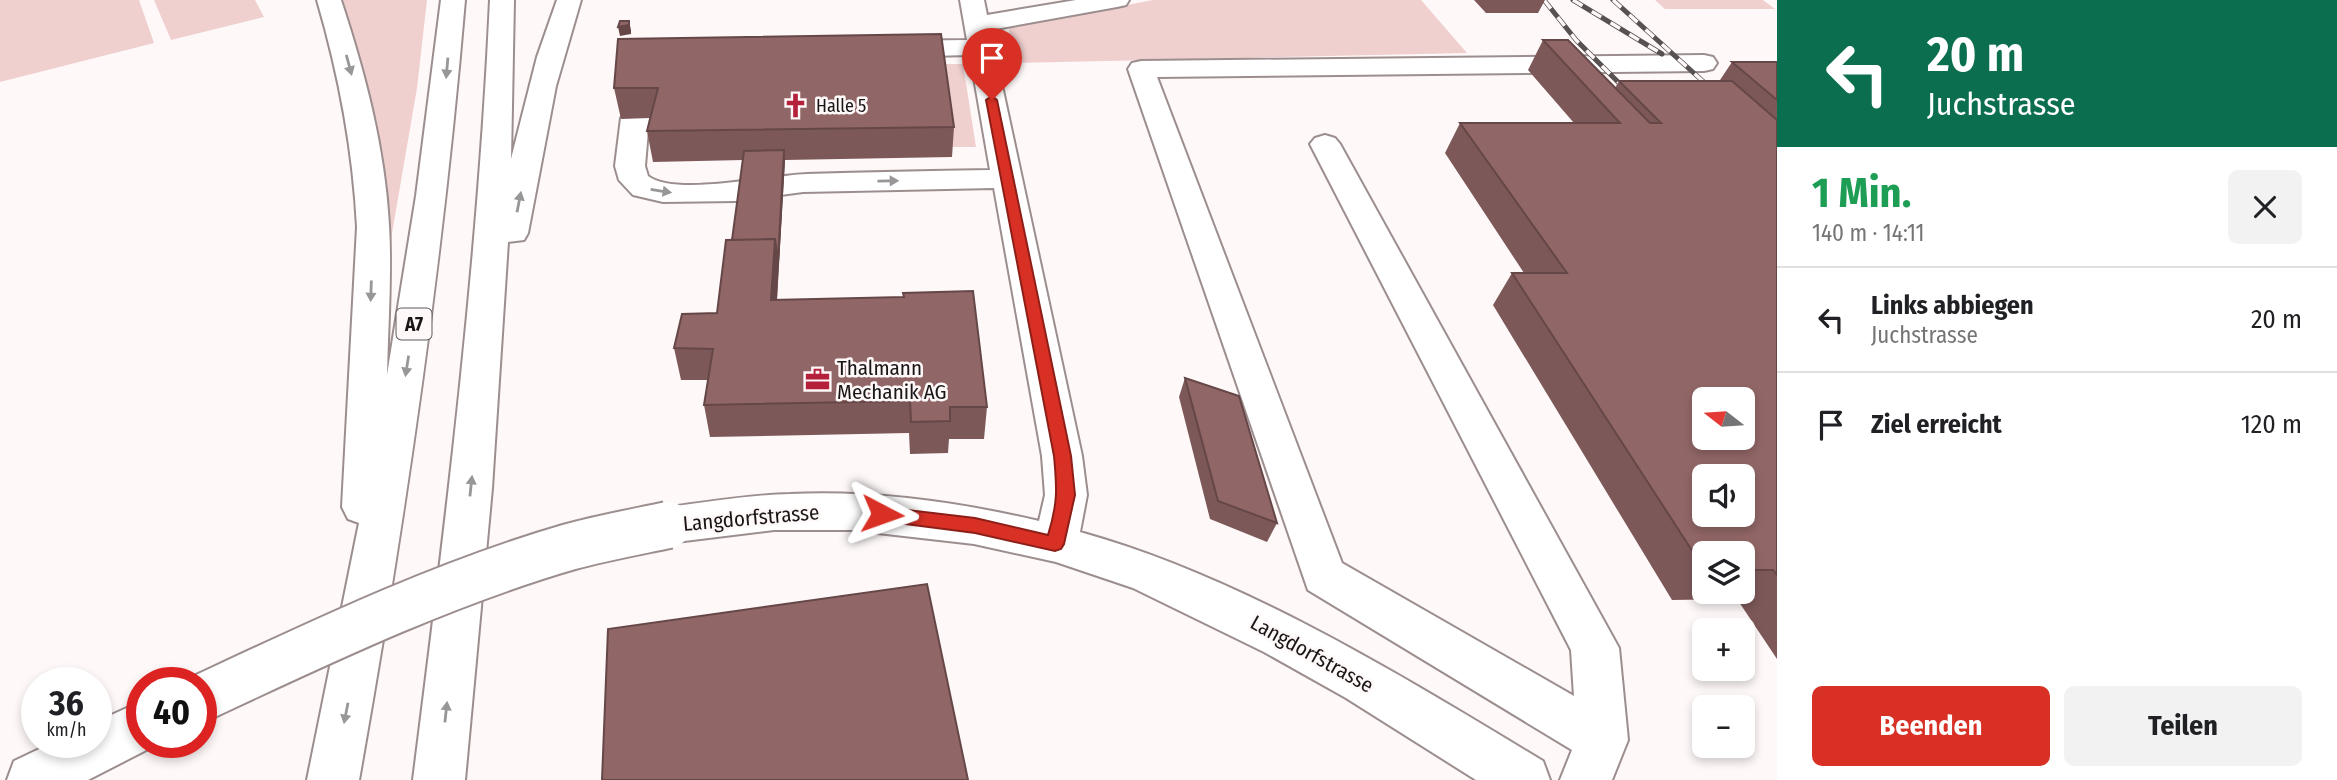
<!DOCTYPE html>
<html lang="de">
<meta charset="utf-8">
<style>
:root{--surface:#fff;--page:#f2f2f2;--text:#202124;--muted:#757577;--line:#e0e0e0;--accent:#d93025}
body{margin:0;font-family:"Fira Sans Condensed",sans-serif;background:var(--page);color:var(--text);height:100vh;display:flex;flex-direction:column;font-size:26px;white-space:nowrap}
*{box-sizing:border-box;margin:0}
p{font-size:23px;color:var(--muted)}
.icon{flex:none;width:38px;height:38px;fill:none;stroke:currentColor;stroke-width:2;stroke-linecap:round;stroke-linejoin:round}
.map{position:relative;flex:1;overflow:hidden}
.panel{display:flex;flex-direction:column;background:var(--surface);width:560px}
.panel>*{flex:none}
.guide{background:#0b6e4f;color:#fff;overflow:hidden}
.needle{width:46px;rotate:287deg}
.fabs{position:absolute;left:1692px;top:387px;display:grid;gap:14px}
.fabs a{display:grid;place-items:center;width:63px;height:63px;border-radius:10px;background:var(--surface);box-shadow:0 4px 10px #0003;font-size:35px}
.speed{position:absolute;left:21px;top:667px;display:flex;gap:14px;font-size:35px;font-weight:700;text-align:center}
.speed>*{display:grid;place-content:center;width:91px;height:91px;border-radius:50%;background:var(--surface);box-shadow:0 4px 10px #0003;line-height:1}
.speed small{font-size:18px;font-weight:400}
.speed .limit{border:10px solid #d22;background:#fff;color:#111}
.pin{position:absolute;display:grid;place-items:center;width:60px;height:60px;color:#fff;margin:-72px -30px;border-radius:50% 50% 50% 0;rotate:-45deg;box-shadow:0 0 7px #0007}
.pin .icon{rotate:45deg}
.me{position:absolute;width:77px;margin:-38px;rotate:94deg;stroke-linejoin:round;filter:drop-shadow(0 0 5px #0008)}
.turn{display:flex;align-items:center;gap:24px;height:147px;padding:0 35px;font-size:32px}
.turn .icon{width:91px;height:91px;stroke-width:2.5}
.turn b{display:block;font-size:49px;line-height:60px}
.round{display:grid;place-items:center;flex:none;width:74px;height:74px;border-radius:10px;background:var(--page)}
.overview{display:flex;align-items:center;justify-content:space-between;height:119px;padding:0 35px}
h1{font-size:42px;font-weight:700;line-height:52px;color:#1e9e55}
.cta{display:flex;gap:14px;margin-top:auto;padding:14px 35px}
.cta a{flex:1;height:80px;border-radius:10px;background:var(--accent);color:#fff;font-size:28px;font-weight:700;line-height:80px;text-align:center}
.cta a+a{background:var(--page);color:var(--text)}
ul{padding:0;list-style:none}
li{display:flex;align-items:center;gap:21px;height:105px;padding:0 35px;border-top:2px solid var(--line)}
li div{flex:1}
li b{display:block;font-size:26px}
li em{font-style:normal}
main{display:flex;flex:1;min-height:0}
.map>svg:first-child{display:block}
.green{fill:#f0cfcf}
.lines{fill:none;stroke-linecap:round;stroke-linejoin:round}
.minor-casing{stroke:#9c8e8e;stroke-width:4}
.highway-casing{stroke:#9c8e8e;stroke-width:4}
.minor{fill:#fff;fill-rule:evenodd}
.highway{fill:#fff;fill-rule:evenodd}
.rail-casing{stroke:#575151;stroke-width:5}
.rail{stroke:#fef8f8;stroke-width:3.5;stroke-dasharray:11;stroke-linecap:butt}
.minor-bridge-casing{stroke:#9c8e8e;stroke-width:50;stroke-linecap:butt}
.minor-bridge{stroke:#fff;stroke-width:46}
.wall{fill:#7d5859;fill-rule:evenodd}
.shaded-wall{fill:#664748}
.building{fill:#916667;stroke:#664748;stroke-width:2;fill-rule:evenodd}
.oneway{fill:#989696}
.route{fill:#d93025;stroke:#8d1f18;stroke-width:2}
.labels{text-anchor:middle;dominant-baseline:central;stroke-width:5;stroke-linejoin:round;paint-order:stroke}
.far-poi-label{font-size:18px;fill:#1b1616;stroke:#fef8f8;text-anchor:start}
.shield{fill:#fef8f8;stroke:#5f5a5a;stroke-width:2}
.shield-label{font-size:19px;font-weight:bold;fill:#1b1616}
.poi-label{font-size:21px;fill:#1b1616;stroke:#fef8f8;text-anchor:start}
.street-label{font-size:21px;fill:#1b1616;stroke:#fef8f8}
</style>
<main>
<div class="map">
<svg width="1777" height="780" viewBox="0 0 1777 780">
<rect width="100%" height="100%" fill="#fef8f8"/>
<!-- green -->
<path class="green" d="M0 0H139L154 43 0 82Z
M154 0H255L264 17 171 40Z
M343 0H427L417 88 391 239H387L382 159 376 121Z
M1153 0H1421L1467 53 1014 63 1009 28Z
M1655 0H1763L1775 9H1665Z
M941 64H963L976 147H951Z"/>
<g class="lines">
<defs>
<path id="minor" d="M960 0H984L987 15 1076 0H1129L1126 5 1117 7 990 30 1082 456 1087 495 1080 532C1242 577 1399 674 1543 761L1550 780H1476L1346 698 1264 652 1133 588 1056 562 974 544 851 530H774L668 543 653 538 646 525 653 512 668 507C709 502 749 495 790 494 873 490 958 502 1039 521L1045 495 1042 456 994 188 803 192 736 201 663 202 633 195 619 180 615 166 621 118 625 112 635 109 645 112 649 118 645 166 648 176C675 197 772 175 807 174 868 172 929 171 990 170L970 55 889 57 880 54 876 49 880 44 889 41 967 40Z
M1704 55 1713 57 1717 63 1713 69 1704 71 1157 77 1342 563 1574 696 1571 650 1310 144 1315 138 1325 135 1335 138 1340 144 1619 648 1628 740 1612 780H1560L1572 750 1308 590 1128 69 1132 63 1141 61Z
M142 701V742L160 743 88 780H7L14 761 54 742H96V722Z"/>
<path id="highway" d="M317 0H341C365 73 385 148 389 225 392 274 388 325 387 375L416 196 441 0H465C443 262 405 521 359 780H307L359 523 348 519 342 507 357 227C353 149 339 75 317 0Z
M490 0H514L511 159 537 57 557 0H581L556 86 528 233 524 240 508 242 492 488 465 780H413C446 521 478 262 490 0Z"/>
</defs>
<!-- minor casing -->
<use href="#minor" class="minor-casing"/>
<!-- highway casing -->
<use href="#highway" class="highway-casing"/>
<!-- minor -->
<use href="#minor" class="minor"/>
<!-- highway -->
<use href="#highway" class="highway"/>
<defs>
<path id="rail" d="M1544 0 1576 40 1631 95
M1573 0 1662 54
M1613 0 1717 94"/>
</defs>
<!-- rail casing -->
<use href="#rail" class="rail-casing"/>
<!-- rail -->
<use href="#rail" class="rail"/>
<defs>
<path id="minor-bridge" d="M201 698C321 642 442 584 569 547 602 538 635 532 668 525"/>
</defs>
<!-- minor-bridge casing -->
<use href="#minor-bridge" class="minor-bridge-casing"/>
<!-- minor-bridge -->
<use href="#minor-bridge" class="minor-bridge"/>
</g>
<!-- wall -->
<path class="wall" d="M1474 0H1545L1538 13H1486Z
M618 39 954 127 952 157 785 160 777 300 987 407 984 439H949L948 453 910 454 909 433 710 437 704 405 708 380H681L674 348 717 313 732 240 743 160 653 162 647 131 650 118 621 119 614 88Z
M1543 40 1615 88 1619 81H1721L1720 80 1732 62H1777V659L1737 599 1672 600 1493 305 1512 273H1524L1445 153 1460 123H1574L1528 70ZM1704 553H1743V592H1704Z
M1185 378 1277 523 1267 542 1210 519 1179 397Z"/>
<!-- shaded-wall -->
<path class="shaded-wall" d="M629 21 631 30V34L620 36 618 27Z
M784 150 785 160 775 332 771 300 775 239Z"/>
<!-- building -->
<path class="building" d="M620 21H629V25L618 27Z
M941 34 954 127 647 131 658 88H614L618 39Z
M1543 40H1568L1650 123H1661L1619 81H1732L1777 120V575L1773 570H1743V553H1704V569L1512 273H1567L1460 123H1620ZM1704 399H1743V438H1704ZM1704 476H1743V514H1704Z
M1732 62H1777V100Z
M784 150 778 261 775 239 732 240 744 151Z
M775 239 771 300 904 297 903 293 973 291 987 407H950V421L911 422 910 401 704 405 713 349 674 348 682 314 717 313 726 240Z
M1185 378 1239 396 1277 523 1218 501Z
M927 584 968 780H602L608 629Z"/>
<!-- one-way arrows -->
<defs><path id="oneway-solid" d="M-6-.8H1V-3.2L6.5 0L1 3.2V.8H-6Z" transform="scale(1.75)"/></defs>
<g class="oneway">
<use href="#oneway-solid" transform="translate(349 65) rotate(75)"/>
<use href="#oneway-solid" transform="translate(447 68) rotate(95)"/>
<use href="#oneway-solid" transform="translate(888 181) rotate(-1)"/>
<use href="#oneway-solid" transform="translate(661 191) rotate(9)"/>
<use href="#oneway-solid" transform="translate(519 202) rotate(-79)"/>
<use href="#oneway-solid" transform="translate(371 291) rotate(92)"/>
<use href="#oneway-solid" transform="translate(407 366) rotate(99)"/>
<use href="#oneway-solid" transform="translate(471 486) rotate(-84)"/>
<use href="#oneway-solid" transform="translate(446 712) rotate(-84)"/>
<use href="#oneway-solid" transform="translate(346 713) rotate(101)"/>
</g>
<!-- route -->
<path class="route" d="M992 96 997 100 1071 456 1075 495 1064 544 1061 549 1055 551 975 533 882 521 876 519 873 514 876 509 882 507 975 518 1048 535C1058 503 1057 488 1054 456L986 100Z"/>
<!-- icons -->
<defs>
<symbol id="church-bare" viewBox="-9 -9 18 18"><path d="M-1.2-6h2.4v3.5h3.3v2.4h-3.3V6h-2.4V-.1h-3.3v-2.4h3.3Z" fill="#b4213b" stroke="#fef8f8" stroke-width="2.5" paint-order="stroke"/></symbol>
<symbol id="office-bare" viewBox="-9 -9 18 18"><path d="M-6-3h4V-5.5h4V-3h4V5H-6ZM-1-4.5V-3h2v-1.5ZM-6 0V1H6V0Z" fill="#b4213b" stroke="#fef8f8" stroke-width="2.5" paint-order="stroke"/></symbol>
</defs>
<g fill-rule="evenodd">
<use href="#church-bare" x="778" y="88" width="35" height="35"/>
<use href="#office-bare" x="800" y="362" width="35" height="35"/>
</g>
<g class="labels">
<!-- far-poi labels -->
<g class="far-poi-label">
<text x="816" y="106">Halle 5</text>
</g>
<!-- shield labels -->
<rect class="shield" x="396.5" y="308.5" width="35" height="31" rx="5"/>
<g class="shield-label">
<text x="414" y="324">A7</text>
</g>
<!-- poi labels -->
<g class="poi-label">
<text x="837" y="368">Thalmann<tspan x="837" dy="24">Mechanik AG</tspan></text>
</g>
<!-- street labels -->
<g class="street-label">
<text transform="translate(751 518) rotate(-5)">Langdorfstrasse</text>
<text transform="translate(1312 654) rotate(29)">Langdorfstrasse</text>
</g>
</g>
</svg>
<div class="fabs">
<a><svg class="needle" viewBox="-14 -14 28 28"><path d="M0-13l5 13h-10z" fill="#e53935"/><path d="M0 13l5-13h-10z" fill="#757577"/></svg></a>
<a><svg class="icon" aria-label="sound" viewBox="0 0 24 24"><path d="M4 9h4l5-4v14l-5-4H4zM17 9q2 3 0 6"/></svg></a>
<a><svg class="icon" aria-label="layers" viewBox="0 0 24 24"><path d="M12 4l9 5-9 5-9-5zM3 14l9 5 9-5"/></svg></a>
<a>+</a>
<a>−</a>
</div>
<div class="speed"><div>36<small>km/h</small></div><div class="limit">40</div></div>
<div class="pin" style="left:992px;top:100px;background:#d93025"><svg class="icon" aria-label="arrive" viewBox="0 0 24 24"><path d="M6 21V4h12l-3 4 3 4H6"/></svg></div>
<svg class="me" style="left:882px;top:514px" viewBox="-20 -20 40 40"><path d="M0-17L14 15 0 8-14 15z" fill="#d93025" stroke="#fff" stroke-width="4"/></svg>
</div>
<section class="panel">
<div class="guide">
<div class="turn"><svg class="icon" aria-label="left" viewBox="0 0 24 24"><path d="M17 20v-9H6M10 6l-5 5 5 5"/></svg><div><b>20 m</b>Juchstrasse</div></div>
</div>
<div class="overview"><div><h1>1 Min.</h1><p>140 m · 14:11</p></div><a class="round"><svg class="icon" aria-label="close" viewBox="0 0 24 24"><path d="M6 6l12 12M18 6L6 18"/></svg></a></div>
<ul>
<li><svg class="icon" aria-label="left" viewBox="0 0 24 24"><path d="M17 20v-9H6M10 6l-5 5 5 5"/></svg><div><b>Links abbiegen</b><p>Juchstrasse</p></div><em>20 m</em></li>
<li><svg class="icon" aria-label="arrive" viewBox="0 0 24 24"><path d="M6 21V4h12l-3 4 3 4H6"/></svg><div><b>Ziel erreicht</b></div><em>120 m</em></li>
</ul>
<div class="cta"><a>Beenden</a><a>Teilen</a></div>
</section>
</main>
